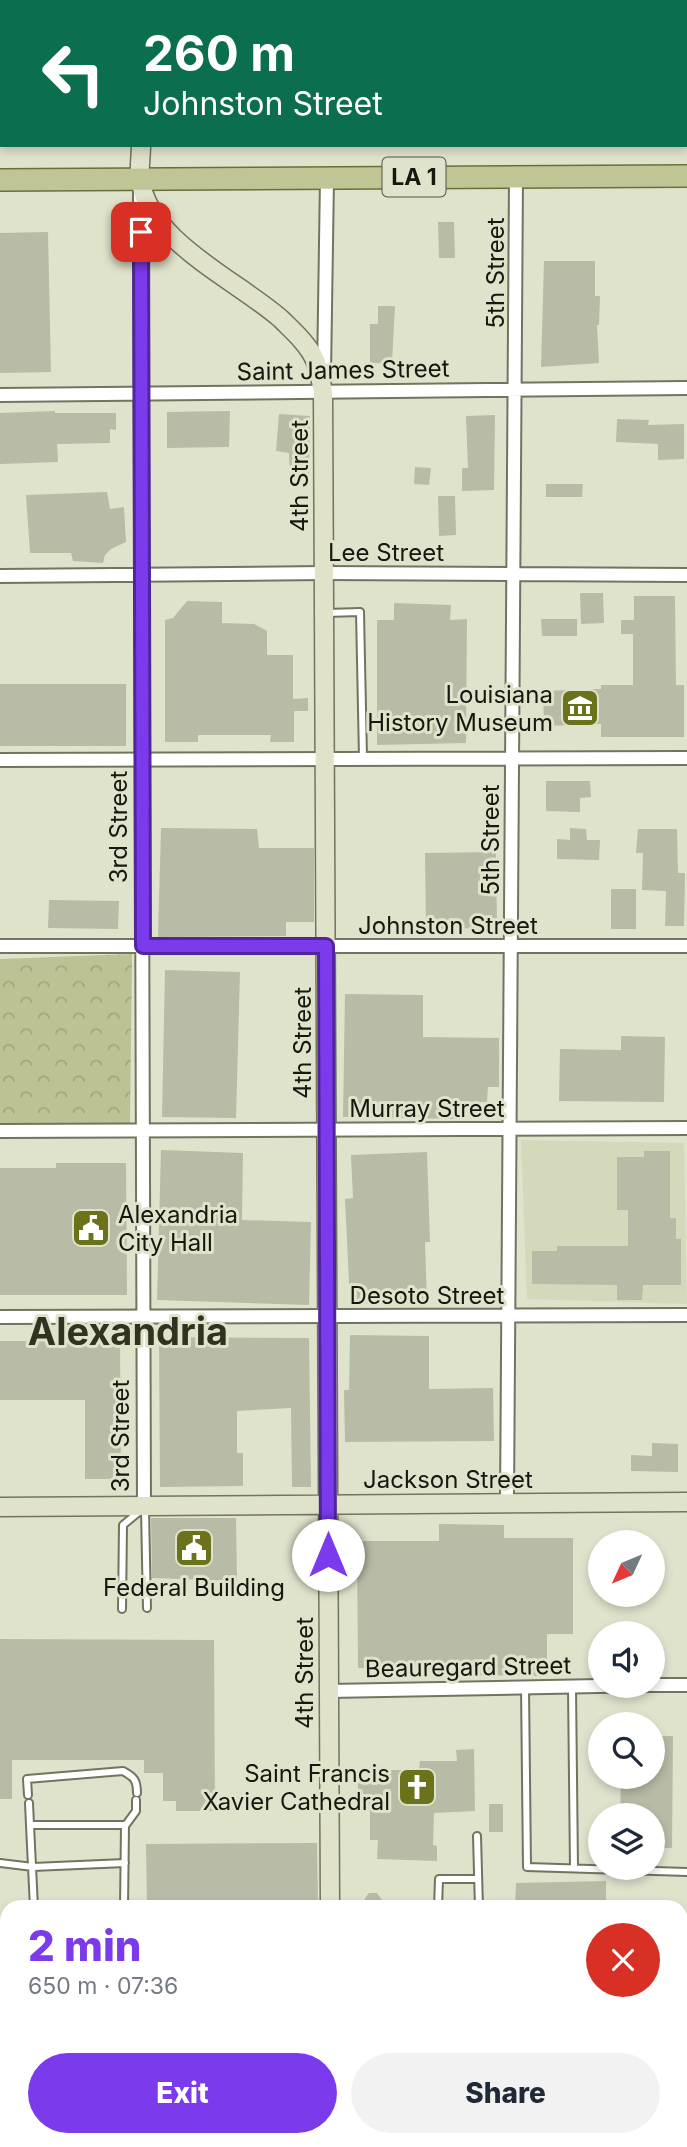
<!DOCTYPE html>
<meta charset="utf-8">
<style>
:root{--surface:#fff;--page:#f2f2f3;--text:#1f2937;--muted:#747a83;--accent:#7c3aed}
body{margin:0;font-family:Inter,sans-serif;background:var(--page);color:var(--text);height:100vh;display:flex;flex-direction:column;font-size:26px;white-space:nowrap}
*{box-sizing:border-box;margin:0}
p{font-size:23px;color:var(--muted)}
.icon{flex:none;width:38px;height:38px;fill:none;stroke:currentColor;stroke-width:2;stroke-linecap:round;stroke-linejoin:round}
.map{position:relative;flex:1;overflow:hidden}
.drawer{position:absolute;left:0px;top:1900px;width:688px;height:247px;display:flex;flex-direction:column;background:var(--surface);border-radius:21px 21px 0 0;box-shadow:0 4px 10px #0003}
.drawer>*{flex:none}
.guide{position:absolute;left:0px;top:0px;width:688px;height:147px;box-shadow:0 4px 10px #0003;background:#0b6e4f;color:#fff;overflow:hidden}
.needle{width:46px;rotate:226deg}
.controls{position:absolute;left:588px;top:1530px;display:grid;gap:14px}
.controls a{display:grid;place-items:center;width:77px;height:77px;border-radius:50%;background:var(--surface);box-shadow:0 4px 10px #0003;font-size:35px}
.pin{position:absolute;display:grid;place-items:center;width:60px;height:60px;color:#fff;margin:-30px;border-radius:14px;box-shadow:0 4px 10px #0006}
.me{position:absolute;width:77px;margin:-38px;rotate:0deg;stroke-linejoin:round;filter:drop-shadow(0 0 5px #0008)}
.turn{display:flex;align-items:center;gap:24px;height:147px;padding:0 28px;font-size:32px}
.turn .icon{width:91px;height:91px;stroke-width:2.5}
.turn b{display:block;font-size:49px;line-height:60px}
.round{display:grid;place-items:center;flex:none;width:74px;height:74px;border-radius:37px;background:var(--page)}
.head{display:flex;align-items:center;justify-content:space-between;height:119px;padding:0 28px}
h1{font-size:42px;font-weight:800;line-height:52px;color:var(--accent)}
.primary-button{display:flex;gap:14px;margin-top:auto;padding:14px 28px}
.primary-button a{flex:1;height:80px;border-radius:42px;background:var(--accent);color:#fff;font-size:28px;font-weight:800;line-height:80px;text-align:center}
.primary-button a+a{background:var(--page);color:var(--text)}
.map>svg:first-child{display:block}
.built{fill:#d5d9bb}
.park{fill:url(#park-crowns)}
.building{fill:#b8bba5}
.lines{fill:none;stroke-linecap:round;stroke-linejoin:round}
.lane-casing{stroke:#71745f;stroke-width:10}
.street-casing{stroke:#71745f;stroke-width:16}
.secondary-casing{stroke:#71745f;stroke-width:21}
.primary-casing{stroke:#6a6f39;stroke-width:24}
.highway-casing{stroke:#6a6f39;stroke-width:26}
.path{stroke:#9fa18f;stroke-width:2.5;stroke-dasharray:5 3.5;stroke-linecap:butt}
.lane{stroke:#fff;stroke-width:6}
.street{stroke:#fff;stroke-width:12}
.secondary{stroke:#e0e2ca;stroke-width:18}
.primary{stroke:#c1c595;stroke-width:21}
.highway{stroke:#989f4f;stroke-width:23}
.route-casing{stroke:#51269a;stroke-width:18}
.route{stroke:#7c3aed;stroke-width:12}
.labels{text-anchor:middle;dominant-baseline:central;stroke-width:6;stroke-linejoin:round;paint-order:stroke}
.shield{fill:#e0e3cc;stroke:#535448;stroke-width:2}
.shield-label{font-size:23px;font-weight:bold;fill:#16170f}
.street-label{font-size:24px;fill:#16170f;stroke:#e0e3cc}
.poi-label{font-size:24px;fill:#16170f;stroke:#e0e3cc;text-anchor:end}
.town-label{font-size:38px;font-weight:bold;fill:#313321;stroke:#e0e3cc}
</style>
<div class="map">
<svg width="687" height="2147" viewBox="0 0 687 2147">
<defs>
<pattern id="park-crowns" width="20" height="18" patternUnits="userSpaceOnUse" patternTransform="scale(1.75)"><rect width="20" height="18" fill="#bdc294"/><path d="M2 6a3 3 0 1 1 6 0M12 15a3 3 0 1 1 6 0" fill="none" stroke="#a2a67e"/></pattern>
</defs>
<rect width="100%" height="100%" fill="#e0e3cc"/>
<!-- built -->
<path class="built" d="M521 1140 684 1143 687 1304 527 1299Z
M29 2140H238L246 2147H29Z"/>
<!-- park -->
<path class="park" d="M132 954 130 1127H0V959Z"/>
<!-- building -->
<path class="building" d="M438 222H454L455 258H439Z
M48 232 51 372 0 373V233Z
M544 261H595V296H600L599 325H597L599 363 541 367Z
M378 306H395L392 363H370V324H378Z
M55 411V413H116V430L110 429V443L57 444 58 462 0 464V413Z
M230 411 229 447 167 448V412Z
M279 414 310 416 309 475 290 476 289 453 276 451Z
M495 415 494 490 462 491V468H468L466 416Z
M617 419 649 420 648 425 684 424V459L658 460V444L616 442Z
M415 467 431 468 429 485 414 484Z
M546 484H583L582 497H546Z
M107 492 110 509 124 507 126 542 111 549 105 555 103 563 73 561 71 553H30L26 495Z
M438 496H455L456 535 439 536Z
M580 593H603L604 623 581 624Z
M634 596H675L676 685H684V737H601V724L544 726 543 691 601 689V685H633V634H621V620H634Z
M187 601 222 602V623L254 624 267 631V655H293V699L308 698V711H294V742H270L271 735H198V742H165V620L173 618Z
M394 603 451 605 450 620 467 619 466 743 377 745V620H394Z
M541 619H577V636H542Z
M0 684H126V746H0Z
M546 781H590L591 797 580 798V812L546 811Z
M161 828 257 829 259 848H314V922H286V936L158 937Z
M570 828 586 829 587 840H600L599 860 557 859V839L570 840Z
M638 829H677L678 873H685L684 926H665L666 891 642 890 643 853H636Z
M496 852 497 928 426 929 425 853Z
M611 889H636V929H611Z
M49 900 119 901 118 929 48 928Z
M165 970 240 972 236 1118 162 1117Z
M345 994 423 995V1037L499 1038V1087H488L487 1102H461V1119L343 1117Z
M621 1036 665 1037 664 1102 559 1101 560 1049 621 1050Z
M161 1150 243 1153 242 1220 311 1222 309 1305 157 1300Z
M644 1151H670V1218H676V1239H681V1285H643L642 1300H617V1285L532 1284V1251H557V1246H628V1210H617V1157H644Z
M427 1152 430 1242H425L427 1302 350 1304 345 1199 353 1198 351 1155Z
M56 1163H126L127 1295H0V1168H56Z
M350 1335 429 1336V1389L493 1388 494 1441 345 1442 344 1390H349Z
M159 1337 309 1338 311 1487H292L291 1408 237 1411V1453H243V1486L160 1487Z
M0 1341H120L121 1479H85V1400H0Z
M652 1443 678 1444V1472L631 1471V1455L652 1456Z
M151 1518H236L237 1581 152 1578Z
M439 1524 504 1525V1538H573V1634H547V1676L453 1675V1668H358L357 1541H439Z
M0 1639 214 1640 215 1811H176V1801H163V1773H144V1760H12V1799H0Z
M653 1736H673L672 1848H653V1815H620L621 1776H653Z
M474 1749 475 1811 434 1813 433 1845 437 1846V1861L377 1859 378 1840H370V1809H367V1794H358V1779H367V1767H382L381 1770H419L420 1761H457L456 1750Z
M489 1804H503V1832H489Z
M317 1843 318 1908H147L146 1844Z
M606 1881V1908H515L516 1883Z
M369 1893H377L388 1908H365V1898Z"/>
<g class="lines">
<defs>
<path id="lane" d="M326 613 360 612 363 758
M145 1509 147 1608
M122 1609 123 1525 140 1511
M525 1687 527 1867 687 1872
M572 1687 574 1868
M28 1795 27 1779 123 1771C134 1777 137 1780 137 1793
M29 1803 30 1825
M125 1826 136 1811V1800
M477 1836 479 1908
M0 1863 33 1867 125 1863
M34 1908 30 1825H125L124 1908
M103 1908 124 1906
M438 1908 439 1879H478
M145 2140V2147
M43 2147 44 2140"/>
<path id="street" d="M140 193 144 1508
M324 374 327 178
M0 395 687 388
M0 576 324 573 687 575
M0 760 687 758
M0 946H687
M0 1131 687 1128
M0 1317 687 1315
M507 1503 516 177
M653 1685H687
M329 1691 651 1685
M526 2147V2140"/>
<path id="secondary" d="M142 2V0
M141 145C141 156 139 167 140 178 148 242 237 280 281 319 293 331 308 344 315 360 319 370 321 381 323 392L330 1908
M0 1507 687 1502
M0 1944 7 1951
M681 2056H687
M261 2140 267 2147
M331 2140V2147"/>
<path id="primary" d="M0 180 687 176"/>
<path id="highway" d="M244 2 255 0
M602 2 616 0
M0 32H2
M0 58H2"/>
</defs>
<!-- lane casing -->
<use href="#lane" class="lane-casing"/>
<!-- street casing -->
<use href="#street" class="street-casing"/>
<!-- secondary casing -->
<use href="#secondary" class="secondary-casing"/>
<!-- primary casing -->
<use href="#primary" class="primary-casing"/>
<!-- highway casing -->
<use href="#highway" class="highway-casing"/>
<!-- path -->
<path class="path" d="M0 2012 7 2014"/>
<!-- lane -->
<use href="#lane" class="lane"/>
<!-- street -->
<use href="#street" class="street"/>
<!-- secondary -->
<use href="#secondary" class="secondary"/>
<!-- primary -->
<use href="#primary" class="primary"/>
<!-- highway -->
<use href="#highway" class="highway"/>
</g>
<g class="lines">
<defs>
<path id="route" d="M141 232 143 946H326L328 1555"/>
</defs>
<!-- route casing -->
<use href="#route" class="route-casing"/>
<!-- route -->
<use href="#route" class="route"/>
</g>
<!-- icons -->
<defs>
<symbol id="museum-square" viewBox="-11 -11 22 22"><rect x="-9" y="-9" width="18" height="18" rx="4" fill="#6c7219" stroke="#e0e3cc"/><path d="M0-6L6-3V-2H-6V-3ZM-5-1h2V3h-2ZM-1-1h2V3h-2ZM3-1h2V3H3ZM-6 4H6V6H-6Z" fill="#fff"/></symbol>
<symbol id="civic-square" viewBox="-11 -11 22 22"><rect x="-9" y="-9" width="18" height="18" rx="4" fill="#6c7219" stroke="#e0e3cc"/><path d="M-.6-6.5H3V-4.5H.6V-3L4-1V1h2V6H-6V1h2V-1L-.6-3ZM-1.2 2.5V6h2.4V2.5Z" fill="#fff"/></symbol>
<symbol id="church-square" viewBox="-11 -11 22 22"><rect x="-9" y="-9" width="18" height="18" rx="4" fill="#6c7219" stroke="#e0e3cc"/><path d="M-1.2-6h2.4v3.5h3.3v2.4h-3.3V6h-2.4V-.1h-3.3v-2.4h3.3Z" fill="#fff"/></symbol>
</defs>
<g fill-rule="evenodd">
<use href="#museum-square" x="558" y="686" width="44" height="44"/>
<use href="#civic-square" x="69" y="1206" width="44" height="44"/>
<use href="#civic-square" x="172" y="1526" width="44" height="44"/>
<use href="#church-square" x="395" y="1765" width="44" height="44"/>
</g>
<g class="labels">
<!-- shield labels -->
<rect class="shield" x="382.5" y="157.5" width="63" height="39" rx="5"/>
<g class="shield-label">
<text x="414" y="177">LA 1</text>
</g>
<!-- street labels -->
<g class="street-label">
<text transform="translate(495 273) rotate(-90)">5th Street</text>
<text transform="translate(343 370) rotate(-1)">Saint James Street</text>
<text transform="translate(299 476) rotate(-90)">4th Street</text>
<text x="386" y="552">Lee Street</text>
<text transform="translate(118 827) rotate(-90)">3rd Street</text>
<text transform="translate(490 840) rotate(-90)">5th Street</text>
<text x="448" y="925">Johnston Street</text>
<text transform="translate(302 1043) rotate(-90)">4th Street</text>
<text x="427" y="1108">Murray Street</text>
<text x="427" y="1295">Desoto Street</text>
<text transform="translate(120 1436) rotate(-90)">3rd Street</text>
<text x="448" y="1479">Jackson Street</text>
<text transform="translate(468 1667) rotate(-1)">Beauregard Street</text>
<text transform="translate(304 1673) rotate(-90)">4th Street</text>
</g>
<!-- poi labels -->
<g class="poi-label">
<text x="553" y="694">Louisiana<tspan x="553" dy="28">History Museum</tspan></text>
<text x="118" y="1214" text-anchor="start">Alexandria<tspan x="118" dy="28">City Hall</tspan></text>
<text x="194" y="1587" text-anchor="middle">Federal Building</text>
<text x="390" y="1773">Saint Francis<tspan x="390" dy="28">Xavier Cathedral</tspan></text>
</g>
<!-- town labels -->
<g class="town-label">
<text x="128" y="1331">Alexandria</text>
</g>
</g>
</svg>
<div class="controls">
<a><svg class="needle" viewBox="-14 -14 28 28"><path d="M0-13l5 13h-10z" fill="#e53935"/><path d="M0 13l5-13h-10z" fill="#747a83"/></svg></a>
<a><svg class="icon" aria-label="sound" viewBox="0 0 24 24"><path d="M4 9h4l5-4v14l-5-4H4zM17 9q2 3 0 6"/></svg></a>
<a><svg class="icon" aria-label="search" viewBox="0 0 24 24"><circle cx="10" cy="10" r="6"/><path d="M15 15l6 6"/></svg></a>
<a><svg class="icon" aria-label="layers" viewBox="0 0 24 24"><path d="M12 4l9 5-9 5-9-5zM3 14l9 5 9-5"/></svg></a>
</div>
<div class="pin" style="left:141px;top:232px;background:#d93025"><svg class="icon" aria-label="arrive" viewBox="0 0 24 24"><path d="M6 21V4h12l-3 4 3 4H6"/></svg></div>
<svg class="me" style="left:328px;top:1555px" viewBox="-20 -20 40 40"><circle r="19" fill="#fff"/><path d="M0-13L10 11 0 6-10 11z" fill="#7c3aed"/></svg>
<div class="guide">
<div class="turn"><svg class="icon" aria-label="left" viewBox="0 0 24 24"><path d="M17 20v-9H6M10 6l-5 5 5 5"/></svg><div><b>260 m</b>Johnston Street</div></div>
</div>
<section class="drawer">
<div class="head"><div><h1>2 min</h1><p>650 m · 07:36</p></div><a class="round" style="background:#d93025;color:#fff"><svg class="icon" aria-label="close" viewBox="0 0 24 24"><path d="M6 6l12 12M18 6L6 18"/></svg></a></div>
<div class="primary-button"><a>Exit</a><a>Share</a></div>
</section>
</div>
